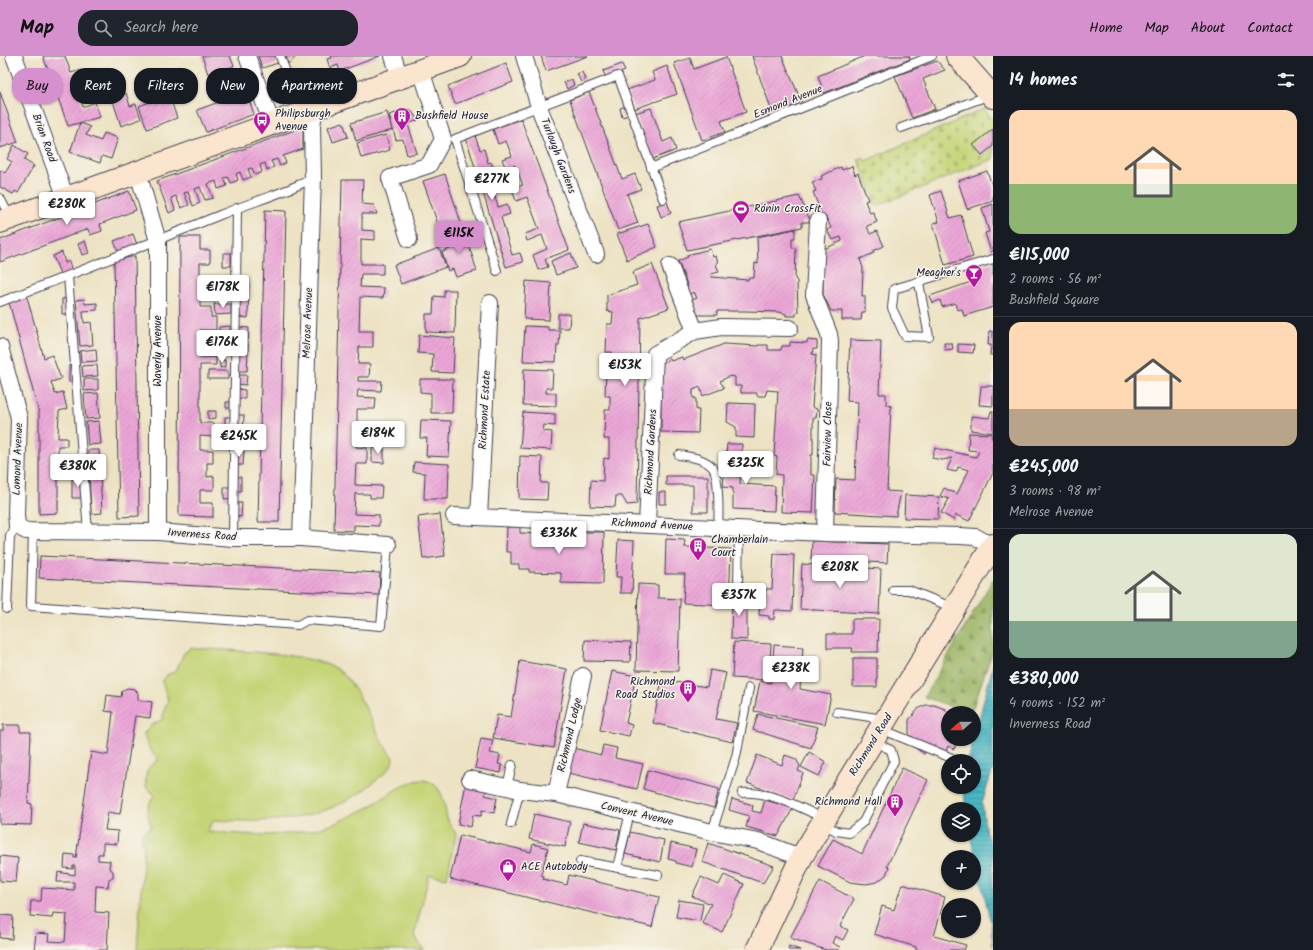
<!DOCTYPE html>
<html lang="en">
<head>
<meta charset="utf-8">
<style>
  :root { --surface:#171b24; --page:#20242c; --text:#f1f3f6; --muted:#9ea1a6; --line:#363941; --accent:#d690ce }
  body { margin:0; font-family:Kalam,sans-serif; background:var(--page); color:var(--text); height:100vh; display:flex; flex-direction:column; font-size:15px; white-space:nowrap }
  * { box-sizing:border-box; margin:0 }
  p { font-size:13px; color:var(--muted) }
  .icon { flex:none; width:22px; height:22px; fill:none; stroke:currentColor; stroke-width:2; stroke-linecap:round; stroke-linejoin:round }
  .map { position:relative; flex:1; overflow:hidden }
  .drawer { display:flex; flex-direction:column; background:var(--surface); width:320px }
  .drawer>* { flex:none }
  .hud { position:absolute; left:12px; top:12px; width:380px; height:36px; display:flex; gap:8px }
  .needle { width:26px; rotate:249deg }
  .tools { position:absolute; left:941px; top:650px; display:grid; gap:8px }
  .tools a { display:grid; place-items:center; width:40px; height:40px; border-radius:50%; background:var(--surface); box-shadow:0 1px 3px #0004; font-size:20px }
  .price { position:absolute; translate:-50% -34px; padding:0 9px; border-radius:4px; background:#fff; color:#222; font-size:13px; line-height:26px; filter:drop-shadow(0 1px 2px #0008) }
  .price::after { content:''; position:absolute; left:50%; top:24px; width:12px; height:9px; margin-left:-6px; background:inherit; clip-path:polygon(0 0,100% 0,50% 100%) }
  .price.on { background:var(--accent); color:#111 }
  ul { padding:0; list-style:none }
  li { display:grid; align-content:center; gap:8px; height:212px; padding:0 16px }
  li+li { border-top:1px solid var(--line) }
  li span { display:grid; place-items:center; height:124px; border-radius:12px; color:#555 }
  li>.icon { margin-inline-start:auto }
  span .icon { width:72px; height:72px; fill:#fffc; stroke-width:1 }
  li b { font-size:17px }
  h2 { display:flex; justify-content:space-between; align-items:center; height:48px; padding:0 16px; font-size:17px }
  .tag { padding:0 14px; border-radius:16px; background:var(--surface); box-shadow:0 1px 3px #0004; font-size:14px; line-height:36px }
  .tag.on { background:var(--accent); color:#111 }
  header { display:flex; align-items:center; gap:24px; box-sizing:border-box; height:56px; padding:0 20px; background:var(--accent); color:#111 }
  header strong { font-size:19px }
  nav { display:flex; gap:22px; margin-inline-start:auto; font-size:14px }
  .search { width:280px; height:36px; background:var(--page); display:flex; align-items:center; gap:10px; box-sizing:border-box; padding:0 14px; border-radius:16px; color:var(--muted); font-size:15px }
  main { display:flex; flex:1; min-height:0 }
  .map>svg:first-child { display:block }
</style>
</head>
<body>
<header>
<strong>Map</strong>
<div class="search"><svg class="icon" aria-label="search" viewBox="0 0 24 24"><circle cx="10" cy="10" r="6"/><path d="M15 15l6 6"/></svg>Search here</div>
<nav><a>Home</a><a>Map</a><a>About</a><a>Contact</a></nav>
</header>
<main>
<div class="map">
<svg width="993" height="894" viewBox="0 0 993 894">
  <defs>
    <pattern id="forest-firs" width="22" height="20" patternUnits="userSpaceOnUse"><rect width="22" height="20" fill="#9cb667"/><path d="M5 1l3.5 6h-7zM16 11l3.5 6h-7z" fill="#7f9456"/></pattern>
    <pattern id="cemetery-stones" width="16" height="16" patternUnits="userSpaceOnUse"><rect width="16" height="16" fill="#c5d476"/><path d="M2 7V4a2 2 0 0 1 4 0v3zM10 15v-3a2 2 0 0 1 4 0v3z" fill="#a9b667"/></pattern>
    <pattern id="water-rules" width="6" height="5" patternUnits="userSpaceOnUse"><rect width="6" height="5" fill="#49b7c3"/><path d="M0 2.5h6" fill="none" stroke="#3c94a0"/></pattern>
    <pattern id="building-hatch" width="6" height="6" patternUnits="userSpaceOnUse"><rect width="6" height="6" fill="#eba6d7"/><path d="M-1 1l2-2M0 6l6-6M5 7l2-2" fill="none" stroke="#c98fb9"/></pattern>
  </defs>
  <rect width="100%" height="100%" fill="#f7f3e8"/>
  <filter id="ink" filterUnits="userSpaceOnUse"><feTurbulence type="fractalNoise" baseFrequency=".025" numOctaves="2"/><feDisplacementMap in="SourceGraphic" scale="8" xChannelSelector="R" yChannelSelector="G"/><feConvolveMatrix kernelMatrix="1 2 1 2 8 2 1 2 1" color-interpolation-filters="sRGB"/></filter>
  <filter id="wash" filterUnits="userSpaceOnUse"><feTurbulence type="fractalNoise" baseFrequency=".012" numOctaves="4" result="noise"/><feDisplacementMap in="SourceGraphic" scale="16" xChannelSelector="R" yChannelSelector="G"/><feGaussianBlur stdDeviation="0.9" result="paint"/><feColorMatrix in="noise" values="0 0 0 0 0 0 0 0 0 0 0 0 0 0 0 0 0 1.4 0 .05"/><feComposite in="paint" operator="in"/></filter>
  <g filter="url(#wash)">
    <rect width="100%" height="100%" fill="#ede3c4"/>
    <!-- grass -->
    <path fill="#c5d476" stroke="#747b58" d="M191,592C198,594 206,592 212,593C243,596 323,597 343,618C366,642 373,676 393,702C393,712 382,719 375,725C328,766 273,767 214,764L207,775C243,779 280,782 316,773C334,769 351,760 367,752C383,744 414,715 432,727C444,734 444,750 447,762C449,768 453,773 456,778L447,822L429,819L414,880L424,894H137L144,790L141,783L142,778L152,770C145,759 147,749 155,739L146,731C145,718 146,710 159,704C152,698 145,687 144,677L150,670L163,663V657L168,644L162,626L167,619L176,615L184,597Z"/>
    <!-- forest -->
    <path fill="url(#forest-firs)" stroke="#5f6c51" d="M993,523V594L971,657H956L947,649L924,641Z"/>
    <!-- cemetery -->
    <path fill="url(#cemetery-stones)" stroke="#747b58" d="M984,53L993,64V103L876,150L858,103L863,101L865,105Z"/>
    <!-- water -->
    <path fill="url(#water-rules)" stroke="#366c7f" d="M993,609V713L982,747L986,777L993,795V890L991,867L970,779H974V753H966L963,731H974V705H968Z"/>
    <g id="blocks">
      <!-- building -->
      <path fill="url(#building-hatch)" d="M43,0H65L71,17L81,14L86,29L77,32L83,51L95,46L100,61L68,70Z
        M202,0H230L234,10L208,18Z
        M258,0H276L278,7L262,12Z
        M286,0H297L288,8Z
        M331,0H380L340,15L338,9L330,12L327,3L332,2Z
        M541,0H588L546,15Z
        M752,0H782L802,47L773,58Z
        M865,0H909L910,3L824,37L818,20Z
        M726,1L746,56L721,65L725,76L702,84L674,7L690,2L694,13Z
        M937,5L945,14L923,23L935,53L912,62L895,20Z
        M506,7L513,26L455,48L448,30Z
        M622,8L625,15L606,22L603,15Z
        M667,10L677,38L634,53L627,34L655,24L652,16Z
        M181,12L189,36L172,42L164,18Z
        M582,16L585,23L581,26L577,18Z
        M572,23L574,29L567,33L564,26Z
        M0,36L18,86L0,92Z
        M246,36L254,58L206,76L197,54Z
        M589,36L622,123L635,118L641,133L627,138L638,167L618,174L570,44Z
        M126,37L130,50L136,48L141,63L121,70L112,42Z
        M169,39L177,62L147,73L139,50Z
        M626,50L629,59L622,61L620,52Z
        M651,52L663,86L672,82L676,94L653,103L635,57Z
        M410,53L418,64L408,68L417,97L407,99L403,83L396,84L389,59Z
        M387,56L392,74L356,85L351,67Z
        M521,63L569,194L545,203L548,211L538,214L533,199L547,193L542,179L527,185L525,178L539,173L527,141L516,145L512,133L523,129L515,109L506,113L502,103L512,100L506,85L498,88L493,73Z
        M343,66L348,81L333,86L328,71Z
        M80,67L90,71L86,79L101,85L104,77L118,82L111,103L102,100L100,107L70,96Z
        M303,71V93L283,100L286,107L280,110L277,103L271,105L274,111L267,114L265,107L260,109L262,116L255,119L252,112L248,113L251,121L243,124L240,116L236,118L238,124L231,127L228,121L224,122L227,130L218,133L216,125L208,128L213,142L205,144L200,131L195,133L200,147L193,150L188,136L184,137L189,149L181,152L176,140L171,142L175,154L169,157L157,125Z
        M993,73V90L982,99L973,89Z
        M386,79L390,94L361,102L357,87Z
        M475,80L480,94L484,93L488,107L491,106L496,120L489,122L498,151L507,148L510,158L501,161L512,199L520,197L523,206L506,211L466,82Z
        M14,89L28,98L24,104L34,110L18,137L15,135L13,138L0,131V114L5,117L12,106L7,103Z
        M852,110L855,119L858,117L868,144L865,145L870,157L873,156L877,166L867,170L870,178L877,175L884,190L873,195L874,197L860,203L863,212L862,240H865V256H862L861,264H842V255H831L823,238L824,193L842,185L841,181L832,184L827,174L831,172L826,161L823,162L820,154L813,136L816,135L812,126L822,123L821,120L841,111L842,114Z
        M987,115L993,132V145L967,153L958,125Z
        M445,118L462,170L441,177L423,125Z
        M342,124H363L362,148L374,149L377,158H362V174L375,175V184L361,183V208H383V218H361L360,231L384,232L383,242L360,241L359,275H373V291H359L358,308H370L369,321H358V325H382L381,335L358,334L357,341L376,342L375,353H357V366L373,367V375H367V384H356V391L367,392V408H356L355,425V429L382,430L381,442H370V438H355L354,458L379,459V470L354,469V475L334,474Z
        M129,135L136,154L100,168L102,175L90,179L88,173L0,206V184Z
        M941,135L950,162L961,159L973,201L945,209L933,167L939,166L930,139Z
        M799,140L811,166H802V171L687,194L678,166Z
        M667,146L671,157L661,161L657,149Z
        M993,148V195L991,196L985,177L989,176L982,152Z
        M265,154L286,155L279,466H258Z
        M648,168L657,191L627,204L617,178Z
        M795,173V182H792V192H796L795,223L797,225L798,256H796V260H786V258L779,256L745,255H717V259H697L692,244L697,242L694,236L687,239L685,232L688,231L678,205L688,201L687,199L710,193L713,201L716,200L718,207L716,208L719,216L711,218L712,221L748,224V222H754L755,207L758,208L757,181Z
        M464,174L477,215L456,221L453,213L448,215L442,196L450,193L445,180Z
        M133,178L138,191L119,198L114,185Z
        M180,181H200V194H210V207H200V221H212L210,243H200V251H211V261H216V274H200V301H216V309H200V367H214V381L200,380V394H213V407H207V421L214,420V434H200V447H213V461L179,460Z
        M85,185L89,197L82,199L78,188Z
        M439,192L446,211L401,228L394,209Z
        M62,196L65,207L69,205L72,216L61,220L53,200Z
        M223,197H231V210H223Z
        M571,197L576,212L556,219L551,205Z
        M135,200L139,460L119,461L114,205Z
        M993,206V251L964,260L962,253L957,254L955,247L942,251L940,244L933,247L930,240L980,223L975,211Z
        M652,208L669,252L640,262L637,448L627,449L622,440H616L615,451L590,450L591,424L603,425L604,402L609,403V383H604L605,354H610V340H605L606,313H611L612,296H606L607,268H612L613,256L607,255V239L637,229L633,216Z
        M239,223H249L248,262L238,261Z
        M526,225L551,227L549,264L524,263Z
        M217,231H228V238H217Z
        M444,234H456L455,277L426,276V258H433L434,240L444,241Z
        M27,241L44,302L52,299L61,323L51,326L55,338L63,336L67,353L59,355L58,382H67V390H58V457L39,458V357L9,246Z
        M69,242V258H62V243Z
        M84,243L85,248L97,247V254L83,255L84,267L91,266L93,289L80,290L76,244Z
        M214,248H231V258L215,259Z
        M558,258H570L569,272H558Z
        M230,270V279L219,280V271Z
        M525,270L548,271V274H560L559,289H557L556,306L523,305Z
        M238,271L249,272L247,315H237Z
        M989,275L993,276V299H990L991,289H988Z
        M419,279L455,282L453,317L432,316L433,298L418,297Z
        M807,284L817,285V293H813L812,298L816,299L812,351L817,353L816,362H813V399H811V419H815L813,457L781,456L782,419L776,418L777,401L774,400L778,335L767,334L765,340H757V337H741V330H735V321L730,320L720,325L724,332L703,340L700,331L693,334V342H696V354H699L698,377L661,376V308L670,303L671,305L682,301L683,304L724,288L758,290V289H768V294H781L782,290H790V286L807,287Z
        M850,284L881,285L879,338H886V349L891,350L887,435L901,436L896,460L835,456L836,423L855,424L858,346L847,345Z
        M944,287H952L953,293L945,294Z
        M958,288L974,289L973,297L958,296Z
        M201,291H217V299H201Z
        M96,293L97,305L81,306L80,295Z
        M220,304H225V311L220,312Z
        M69,309H75V326H69Z
        M97,309L98,320L83,321L82,310Z
        M524,313L553,314L552,332H546V337H556V350L523,349Z
        M208,315H228V323H208Z
        M238,319H247L246,329L237,328Z
        M84,323H98V334L84,335Z
        M420,323H453L452,357H431V337L420,336Z
        M981,330H993V350L979,349Z
        M238,333L245,334V343L237,342Z
        M98,337L100,362L86,363L84,338Z
        M226,346H231L232,352H226Z
        M728,347L755,348L754,382L736,381V371L727,366Z
        M208,355H216V362L208,363Z
        M991,355H993V377L971,374V360L989,362Z
        M523,356L555,358V370L544,369L543,375L552,376L551,394L520,392Z
        M237,359H244L243,376H236Z
        M225,361H231V368L225,369Z
        M421,364L451,365L449,401L426,400L427,382H420Z
        M99,365L101,388L88,389L86,366Z
        M969,377L992,378L991,382H993V417L969,465L956,459L954,464L941,457L949,443L940,440L944,432L957,438L969,414L958,411L956,416L947,414L952,402L942,404L932,402L935,392L976,401L979,395L968,394Z
        M215,382H230V388H215Z
        M727,388H742L740,428L775,430L774,455L733,453V432L723,431Z
        M372,392H384V407L372,406Z
        M88,394H99L102,457L91,458Z
        M236,394L244,395L243,409H235Z
        M520,400L542,401L541,427H548L547,444L519,443Z
        M414,406L449,408L448,443H424L425,417L413,416Z
        M666,420H708V456H693V429H666Z
        M236,421H241V435H237Z
        M72,423H83V442H72Z
        M224,431H231L232,442L224,443Z
        M659,436H666V448H659Z
        M905,439L939,441L938,463L904,462Z
        M237,447H242L241,461L236,460Z
        M440,458L445,500L423,503L418,461Z
        M507,471H520V477L562,479V482H583V476H604L603,528L561,527V517L529,516V513H519V508H511V496H506Z
        M666,483L685,484L684,491L731,493L729,549L683,547L685,518H665Z
        M618,484L634,485L632,537H620L621,521H616Z
        M812,485L888,488L887,507L811,503Z
        M774,498L794,499L792,555L775,554L774,563H769V560L759,559L760,543H765L766,533H772Z
        M40,500L380,517L379,539L39,522Z
        M802,508L881,513L879,558L800,553Z
        M638,528L658,529V542L680,543L678,615L636,614Z
        M732,539H747V584L731,583Z
        M852,563H879L878,596H852L853,592H827V578H852Z
        M585,584L631,586L630,606L584,605Z
        M734,586L771,588L769,624L732,622Z
        M774,589L803,591L800,633L831,639L825,668L754,655L760,625L771,627Z
        M853,602H877V631H853Z
        M520,605L567,613L554,692L493,682L497,659L511,661Z
        M710,614L726,617L716,663L737,667L732,686L653,667L662,624L707,631Z
        M612,615L636,620L626,667L632,669L629,680L600,674Z
        M127,632L135,633L138,638V644L152,646L150,662L135,660L120,758L108,756L105,774L118,775L117,788L103,787V798H98V804L110,805L109,812L113,815V821L109,823L108,831L96,830L95,856L109,857L107,894H34L36,877L49,878L48,885L65,886L67,858L53,857L52,862L30,860L31,845H41L42,832L74,834V826H57L58,816L75,819V810H73V813L64,812L65,798L74,799V802H76L91,696L108,699L113,656L105,655L107,639L121,641L122,635Z
        M926,649H934L945,653L949,657L948,683H958L954,693L948,690L946,695L929,688L924,698L917,693L909,678V664L919,652Z
        M758,658L818,671L811,692L753,674Z
        M3,669H20V676H31L28,747L32,748L31,769L0,768V675H3Z
        M481,682L493,684L490,697L500,699L498,708L502,709L501,717L475,712Z
        M603,689L617,692L615,702L643,708L637,733L568,717L573,692L601,699Z
        M809,696L826,706L819,720L801,711Z
        M757,699L782,709L785,699L796,703L800,710L798,715L803,717L793,744L747,727Z
        M902,712L928,724L887,810L889,811L886,819L877,826L866,828L850,826L818,810L833,783L862,798Z
        M648,714L719,733L714,752L643,733Z
        M466,727L487,731L485,739L497,742L494,757L482,754L481,760L473,759L471,771L458,768Z
        M732,743L753,749L752,755L761,757L765,744L793,752L778,780L746,771L749,760L729,754Z
        M534,758L570,766L565,791L529,783Z
        M583,767L620,774L616,794L579,786Z
        M630,776L664,784L660,806L625,798Z
        M460,779L531,796L533,788L548,792L541,819L544,820L543,823L567,829L569,819L659,841L652,871L450,823Z
        M671,787L696,793L692,811L676,807V805L668,803Z
        M708,787L774,810L763,827L702,806Z
        M0,800L18,802L16,826L0,825Z
        M724,819L744,828L722,876L702,867L711,848L692,840L701,821L719,829Z
        M820,825L854,843L840,870L848,874L843,884L835,880L832,887L840,891L838,894H826L790,882Z
        M902,828L945,841L934,880L966,889L964,894H916V891L874,878L882,850L894,854Z
        M679,844L703,848L700,865L676,861Z
        M0,859L13,860L12,883L0,882Z
        M789,890L800,894H788Z"/>
    </g>
  </g>
  <g filter="url(#ink)">
    <use href="#blocks" fill-opacity="0" stroke="#403f50" stroke-width="1"/>
    <g fill="none" stroke-linecap="round" stroke-linejoin="round">
      <!-- lane casing -->
      <g stroke="#403f50" stroke-width="10">
        <path id="lane" d="M280,0L301,57
          M901,72L990,39
          M651,112L932,0
          M0,142L10,161
          M497,215L455,83L618,20L663,143
          M68,220L88,476
          M919,227L929,281L905,280L892,252L894,233L993,203
          M0,246C74,218 147,188 220,159C251,146 283,138 313,122
          M679,399C690,401 705,402 713,412C720,422 719,470 717,483
          M33,475L31,550L298,569L307,564L381,570L388,489
          M233,482L237,152
          M738,531L739,473
          M893,534H909L954,552
          M7,553L10,480L17,470
          M837,656L884,663
          M881,673L959,705
          M507,731L512,709
          M742,737C770,735 800,751 825,763
          M511,768L520,734
          M824,768L836,775L849,777L863,766L894,705L891,694L874,686
          M712,776L736,701L749,632
          M580,805L658,819
          M617,812L630,756"/>
      </g>
      <!-- street casing -->
      <g stroke="#403f50" stroke-width="18">
        <path id="street" d="M14,0L66,142
          M247,0L272,68
          M393,0L400,22
          M524,0L539,51L596,198
          M138,117L158,185V476
          M818,165L814,239L829,278L830,285L825,477
          M409,183L390,122L429,109L443,83L421,14
          M670,210L695,275
          M0,291L19,362L16,458L17,470L26,475L158,476L233,482H301L388,489
          M454,460L825,477L960,480L976,481L992,490
          M479,461L490,247
          M647,468L655,298L695,275L721,271L790,272
          M301,482L313,122L312,70L315,52
          M470,723L520,734L556,738L712,776L758,785L789,797L802,800
          M556,738L583,620"/>
      </g>
      <!-- secondary casing -->
      <g stroke="#403f50" stroke-width="24">
        <path id="secondary" d="M957,0L993,41
          M0,166L460,0
          M757,894L802,800L993,489"/>
      </g>
      <!-- lane -->
      <use href="#lane" stroke="#fff" stroke-width="8"/>
      <!-- street -->
      <use href="#street" stroke="#fff" stroke-width="16"/>
      <!-- secondary -->
      <use href="#secondary" stroke="#fce5cf" stroke-width="22"/>
    </g>
  </g>
  <!-- icons -->
  <defs>
    <g id="building-pin" transform="scale(0.9)"><path d="M0 17L-7.5 6A9.5 9.5 0 1 1 7.5 6Z" fill="#b5179e" stroke="#f7f3e8"/><path d="M-4-6H4V6H1V3H-1V6H-4ZM-2.5-4.3h1.7v1.8h-1.7ZM.8-4.3h1.7v1.8H.8ZM-2.5-1h1.7V.8h-1.7ZM.8-1h1.7V.8H.8Z" fill="#fff"/></g>
    <g id="bus-pin" transform="scale(0.9)"><path d="M0 17L-7.5 6A9.5 9.5 0 1 1 7.5 6Z" fill="#b5179e" stroke="#f7f3e8"/><path d="M-5-6H5V4H4V6H2V4H-2V6H-4V4H-5ZM-3.5-4V0h7V-4ZM-3.5 1.2v1.5H-2V1.2ZM2 1.2v1.5H3.5V1.2Z" fill="#fff"/></g>
    <g id="stadium-pin" transform="scale(0.9)"><path d="M0 17L-7.5 6A9.5 9.5 0 1 1 7.5 6Z" fill="#b5179e" stroke="#f7f3e8"/><path d="M0-5a6.5 5 0 1 0 0 10a6.5 5 0 1 0 0-10ZM-3.5-1.8h7v3.6h-7Z" fill="#fff"/></g>
    <g id="bar-pin" transform="scale(0.9)"><path d="M0 17L-7.5 6A9.5 9.5 0 1 1 7.5 6Z" fill="#b5179e" stroke="#f7f3e8"/><path d="M-6-5H6L.8 .8V4.5H3.5V6h-7V4.5H-.8V.8Z" fill="#fff"/></g>
    <g id="shop-pin" transform="scale(0.9)"><path d="M0 17L-7.5 6A9.5 9.5 0 1 1 7.5 6Z" fill="#b5179e" stroke="#f7f3e8"/><path d="M-5-2.5h2.3a2.7 3.5 0 0 1 5.4 0H5L5.5 6h-11ZM-1.5-2.5h3a1.5 2.3 0 0 0-3 0Z" fill="#fff"/></g>
  </defs>
  <g fill-rule="evenodd">
    <use href="#building-pin" x="402" y="60"/>
    <use href="#bus-pin" x="262" y="64"/>
    <use href="#stadium-pin" x="741" y="153"/>
    <use href="#bar-pin" x="974" y="217"/>
    <use href="#building-pin" x="698" y="490"/>
    <use href="#building-pin" x="688" y="632"/>
    <use href="#building-pin" x="895" y="746"/>
    <use href="#shop-pin" x="508" y="811"/>
  </g>
  <g text-anchor="middle" dominant-baseline="central" stroke-width="3" stroke-linejoin="round" paint-order="stroke">
    <!-- street labels -->
    <g font-size="11" fill="#22223b" stroke="#f7f3e8">
      <text transform="translate(788 46) rotate(-22)">Esmond Avenue</text>
      <text transform="translate(44 82) rotate(70)">Brian Road</text>
      <text transform="translate(558 100) rotate(69)">Turlough Gardens</text>
      <text transform="translate(308 267) rotate(-88)">Melrose Avenue</text>
      <text transform="translate(158 295) rotate(-90)">Waverly Avenue</text>
      <text transform="translate(485 354) rotate(-87)">Richmond Estate</text>
      <text transform="translate(828 378) rotate(-89)">Fairview Close</text>
      <text transform="translate(651 396) rotate(-87)">Richmond Gardens</text>
      <text transform="translate(18 403) rotate(-88)">Lomond Avenue</text>
      <text transform="translate(652 469) rotate(3)">Richmond Avenue</text>
      <text transform="translate(202 479) rotate(4)">Inverness Road</text>
      <text transform="translate(570 679) rotate(-77)">Richmond Lodge</text>
      <text transform="translate(871 689) rotate(-58)">Richmond Road</text>
      <text transform="translate(637 758) rotate(13)">Convent Avenue</text>
    </g>
    <!-- poi labels -->
    <g font-size="11" fill="#22223b" stroke="#f7f3e8" text-anchor="start">
      <text x="275" y="58">Philipsburgh<tspan x="275" dy="13">Avenue</tspan></text>
      <text x="415" y="60">Bushfield House</text>
      <text x="754" y="153">Rónin CrossFit</text>
      <text x="961" y="217" text-anchor="end">Meagher's</text>
      <text x="711" y="484">Chamberlain<tspan x="711" dy="13">Court</tspan></text>
      <text x="675" y="626" text-anchor="end">Richmond<tspan x="675" dy="13">Road Studios</tspan></text>
      <text x="882" y="746" text-anchor="end">Richmond Hall</text>
      <text x="521" y="811">ACE Autobody</text>
    </g>
  </g>
</svg>
<div class="tools">
<a><svg class="needle" viewBox="-14 -14 28 28"><path d="M0-13l5 13h-10z" fill="#e53935"/><path d="M0 13l5-13h-10z" fill="#9ea1a6"/></svg></a>
<a><svg class="icon" aria-label="locate" viewBox="0 0 24 24"><circle cx="12" cy="12" r="6"/><path d="M12 2v4M12 18v4M2 12h4M18 12h4"/></svg></a>
<a><svg class="icon" aria-label="layers" viewBox="0 0 24 24"><path d="M12 4l9 5-9 5-9-5zM3 14l9 5 9-5"/></svg></a>
<a>+</a>
<a>−</a>
</div>
<b class="price" style="left:492px;top:145px">€277K</b>
<b class="price" style="left:67px;top:170px">€280K</b>
<b class="price on" style="left:459px;top:199px">€115K</b>
<b class="price" style="left:223px;top:253px">€178K</b>
<b class="price" style="left:222px;top:308px">€176K</b>
<b class="price" style="left:625px;top:331px">€153K</b>
<b class="price" style="left:378px;top:399px">€184K</b>
<b class="price" style="left:239px;top:402px">€245K</b>
<b class="price" style="left:746px;top:429px">€325K</b>
<b class="price" style="left:78px;top:432px">€380K</b>
<b class="price" style="left:559px;top:499px">€336K</b>
<b class="price" style="left:840px;top:533px">€208K</b>
<b class="price" style="left:739px;top:561px">€357K</b>
<b class="price" style="left:791px;top:634px">€238K</b>
<div class="hud">
<a class="tag on">Buy</a>
<a class="tag">Rent</a>
<a class="tag">Filters</a>
<a class="tag">New</a>
<a class="tag">Apartment</a>
</div>
</div>
<section class="drawer">
<h2>14 homes<svg class="icon" aria-label="filters" viewBox="0 0 24 24"><path d="M4 7h16M4 17h16"/><circle cx="9" cy="7" r="2"/><circle cx="15" cy="17" r="2"/></svg></h2>
<ul>
<li><span style="background:linear-gradient(#ffd9b3 60%,#8fb573 0)"><svg class="icon" aria-label="home" viewBox="0 0 24 24"><path d="M3 11l9-7 9 7M6 9v11h12V9"/></svg></span><div><b>€115,000</b><p>2 rooms · 56 m²</p><p>Bushfield Square</p></div></li>
<li><span style="background:linear-gradient(#ffd9b3 70%,#b9a48a 0)"><svg class="icon" aria-label="home" viewBox="0 0 24 24"><path d="M3 11l9-7 9 7M6 9v11h12V9"/></svg></span><div><b>€245,000</b><p>3 rooms · 98 m²</p><p>Melrose Avenue</p></div></li>
<li><span style="background:linear-gradient(#dfe7d0 70%,#7fa58c 0)"><svg class="icon" aria-label="home" viewBox="0 0 24 24"><path d="M3 11l9-7 9 7M6 9v11h12V9"/></svg></span><div><b>€380,000</b><p>4 rooms · 152 m²</p><p>Inverness Road</p></div></li>
</ul>
</section>
</main>
</body>
</html>
